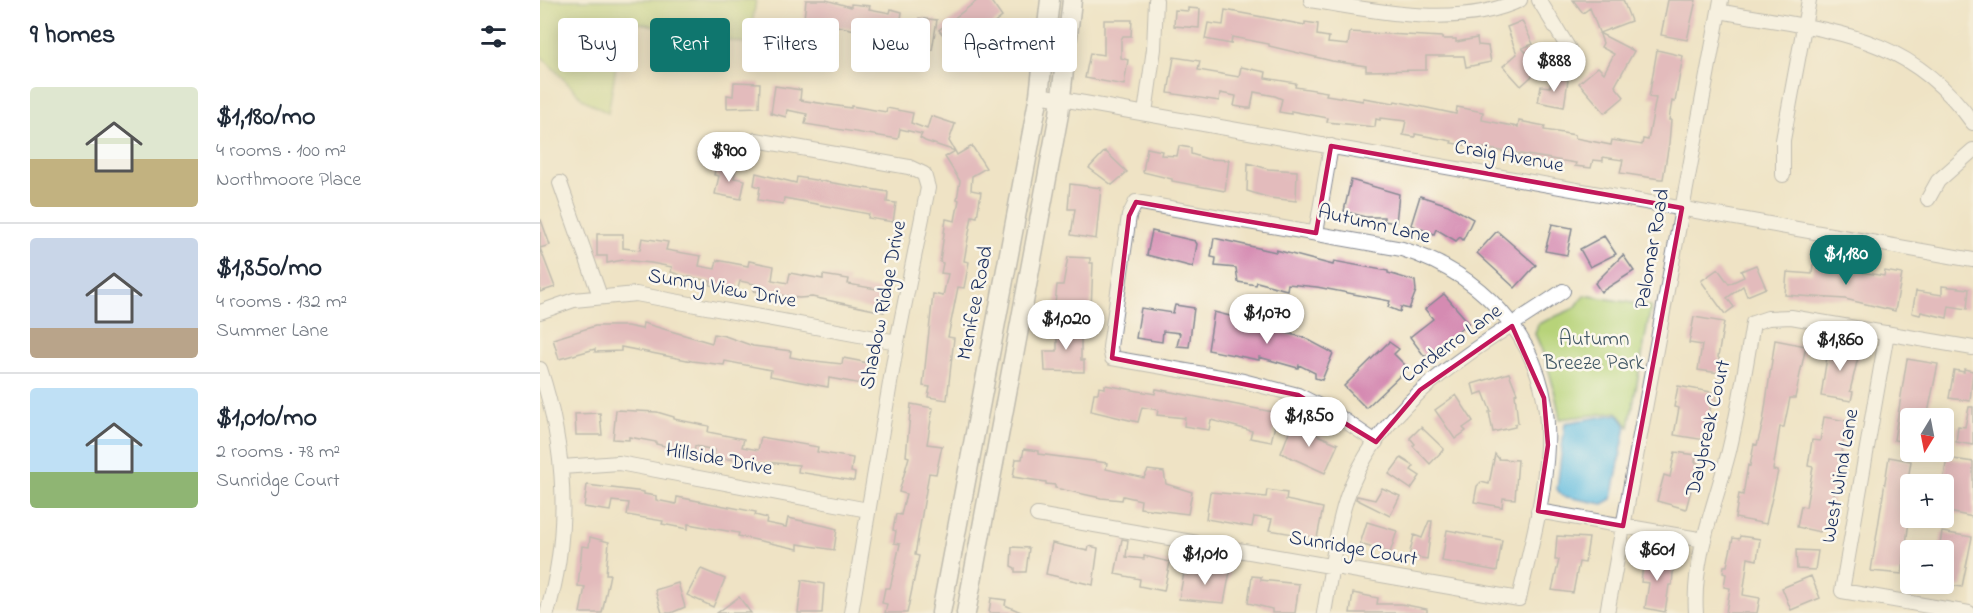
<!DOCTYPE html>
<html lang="en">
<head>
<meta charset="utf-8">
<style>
  :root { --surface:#fff; --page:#f2f2f3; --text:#1f2937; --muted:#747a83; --line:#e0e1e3; --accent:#0f766e }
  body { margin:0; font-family:"Indie Flower",sans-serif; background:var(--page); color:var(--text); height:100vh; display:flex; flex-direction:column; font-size:22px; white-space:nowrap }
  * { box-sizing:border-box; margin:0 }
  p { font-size:20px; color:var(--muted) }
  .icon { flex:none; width:33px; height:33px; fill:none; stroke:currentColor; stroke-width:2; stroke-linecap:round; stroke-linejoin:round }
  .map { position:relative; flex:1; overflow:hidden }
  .details { display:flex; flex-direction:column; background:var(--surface); width:540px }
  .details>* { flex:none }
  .top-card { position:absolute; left:18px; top:18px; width:570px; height:54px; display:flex; gap:12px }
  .needle { width:39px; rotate:190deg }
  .buttons { position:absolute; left:1360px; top:408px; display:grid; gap:12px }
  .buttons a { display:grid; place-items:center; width:54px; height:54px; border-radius:6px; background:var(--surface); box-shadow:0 3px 15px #0003; font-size:30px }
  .price { position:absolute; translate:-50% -51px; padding:0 14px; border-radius:21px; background:#fff; color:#222; font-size:20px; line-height:39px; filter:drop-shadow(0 2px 3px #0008) }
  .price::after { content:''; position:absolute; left:50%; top:36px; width:18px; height:14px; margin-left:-9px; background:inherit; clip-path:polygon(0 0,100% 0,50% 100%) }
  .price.current { background:var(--accent); color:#fff }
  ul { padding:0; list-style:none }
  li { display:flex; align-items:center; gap:18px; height:150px; padding:0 30px }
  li+li { border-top:2px solid var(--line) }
  li span { display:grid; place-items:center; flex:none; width:168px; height:120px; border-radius:6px; color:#555 }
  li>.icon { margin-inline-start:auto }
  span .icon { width:72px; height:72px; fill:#fffc; stroke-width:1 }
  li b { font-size:26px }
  h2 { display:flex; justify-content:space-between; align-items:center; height:72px; padding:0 30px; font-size:26px }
  .pill { padding:0 21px; border-radius:6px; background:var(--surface); box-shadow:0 3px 15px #0003; font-size:21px; line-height:54px }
  .pill.current { background:var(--accent); color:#fff }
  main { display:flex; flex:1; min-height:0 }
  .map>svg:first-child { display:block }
</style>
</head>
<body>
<main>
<section class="details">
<h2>9 homes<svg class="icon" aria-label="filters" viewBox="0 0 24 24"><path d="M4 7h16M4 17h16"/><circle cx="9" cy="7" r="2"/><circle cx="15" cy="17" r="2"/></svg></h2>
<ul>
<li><span style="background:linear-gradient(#dfe7d0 60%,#c2b280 0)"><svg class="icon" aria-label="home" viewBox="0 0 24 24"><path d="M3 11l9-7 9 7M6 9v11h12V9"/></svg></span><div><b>$1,180/mo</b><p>4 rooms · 100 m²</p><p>Northmoore Place</p></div></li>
<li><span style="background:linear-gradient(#c9d6e8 75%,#b9a48a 0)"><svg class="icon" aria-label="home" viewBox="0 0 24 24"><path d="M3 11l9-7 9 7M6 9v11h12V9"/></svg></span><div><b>$1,850/mo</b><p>4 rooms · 132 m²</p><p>Summer Lane</p></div></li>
<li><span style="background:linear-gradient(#bfe0f5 70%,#8fb573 0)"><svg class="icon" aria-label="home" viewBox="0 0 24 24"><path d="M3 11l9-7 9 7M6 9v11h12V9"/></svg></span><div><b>$1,010/mo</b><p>2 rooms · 78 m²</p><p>Sunridge Court</p></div></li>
</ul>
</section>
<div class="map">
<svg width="1433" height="613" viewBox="0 0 1433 613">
  <rect width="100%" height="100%" fill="#fbf7ec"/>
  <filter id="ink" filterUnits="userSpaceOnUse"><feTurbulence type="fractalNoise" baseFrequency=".0167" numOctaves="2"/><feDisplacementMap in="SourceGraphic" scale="12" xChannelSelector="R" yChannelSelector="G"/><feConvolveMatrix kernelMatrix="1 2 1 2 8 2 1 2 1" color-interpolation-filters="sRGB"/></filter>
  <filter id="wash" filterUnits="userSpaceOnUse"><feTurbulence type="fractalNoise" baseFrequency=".008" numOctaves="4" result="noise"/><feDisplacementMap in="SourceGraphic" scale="24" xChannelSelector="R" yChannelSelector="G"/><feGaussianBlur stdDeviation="1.35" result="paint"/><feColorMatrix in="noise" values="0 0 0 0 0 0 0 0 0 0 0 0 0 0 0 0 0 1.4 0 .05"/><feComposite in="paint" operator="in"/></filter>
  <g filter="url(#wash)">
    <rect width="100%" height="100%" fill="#efe3c5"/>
    <!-- green -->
    <path fill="#b7d379" stroke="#69816c" stroke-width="1.5" d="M0,0H216L209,44L84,20L68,113L44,100L0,55Z
      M1044,295L1111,306L1089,427L1077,412L1020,419C1015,389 1008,362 995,334L998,324L1035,308Z"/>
    <!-- water -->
    <path fill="#60bbde" stroke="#3e759e" stroke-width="1.5" d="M1078,414L1086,426L1072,499L1063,504L1022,496L1017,489L1025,423Z"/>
    <g id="blocks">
      <!-- building -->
      <path fill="#d58bb2" d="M266,0H286L311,7V4L330,6L329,9L350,13L351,9L362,12L361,19L378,22L379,18L397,20L392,50L379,49L380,44L264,19Z
        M438,0H450L462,17L438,36L441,40L418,54L399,30Z
        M1033,0H1083L1091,21L1059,33L1094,51L1075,86L1084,97L1065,113L1039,83L1058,67L1064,73L1074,54L1061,47L1063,43L1050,8L1043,13Z
        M1128,0H1156L1147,40L1121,35Z
        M648,8L660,9L659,28L634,26L635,10L648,11Z
        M685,10L765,25V22L778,24L777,35L789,37L788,43L808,45L810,32L902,37V39H916V42L937,38L938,45L948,46L951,62L926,67L924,56H886V70L826,71V66L792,61L729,46V44L692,37L691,44L665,39L668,23L683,25Z
        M564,20H592L591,36H583L581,40V58L588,60L584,85L545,78L550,53L564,55Z
        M982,21L993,44L982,48L1001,68L981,86L963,66L977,54L967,27Z
        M1117,50L1143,56L1135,102L1132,101L1129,120H1131L1129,143L1123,179H1120L1080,173L1083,160L1063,157V161L1053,160L1051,168L1035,166L1036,163L911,143L912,141L875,134V137L863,135L866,121L840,118V120L836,119L835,127L787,122L788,118L751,111V114L739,112L742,99L735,96L714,92L711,108H706L694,106L696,96L680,93L679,101L628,93L634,57L660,61L658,70L699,77L701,67L726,72L725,78L756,83L755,87L787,92L786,95L823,101V98L854,103L855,101L916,114L917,107L943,112L942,120L978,127L979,121L1005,126L1004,130L1035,135V138L1071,145L1072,140L1102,145L1103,139L1108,140L1116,98L1109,97Z
        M1012,77L1028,80L1024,107L998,102L1001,86L1010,87Z
        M194,82L220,83L219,107L187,108V95L193,96Z
        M235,86L261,90L260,100L311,108V106L346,112L347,108L373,113L371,123L387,129L391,116L415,124L409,141L415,151L385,141L380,138L382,134L360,129L358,139L265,124L267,114L247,110L246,117L231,113Z
        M432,146L446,168L432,176L431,190L441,192L437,217L432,216L424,261L429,262L424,288L418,287L408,337L414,338L407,400L388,397L390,387L383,386L393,294L403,296L408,274L401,273L403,263L400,262L406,219L415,221L419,200L417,199L420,181L405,157L415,151L417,155Z
        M639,146L651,148V154L667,159L689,160L685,191L632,181V179L603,172L607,148L622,151L621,155L637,156Z
        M565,151L587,172L572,185L549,168Z
        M708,163L728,169L757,171L756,201L730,198L707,191Z
        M176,165L196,168L194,178L205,180L201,199L175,194L179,176L174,175Z
        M216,173L256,183L257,177L348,192L347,202L356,203L353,222L328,218L329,214L244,198L243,204L218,200L220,187L214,185Z
        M811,180L859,194L856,223L844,221V217H825L804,211Z
        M530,184L561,188L556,239L531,235L535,209H528Z
        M880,196L908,205L933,219L923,240L920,237L916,241L896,229L894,234L871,225Z
        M1,220L10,245L0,248V221Z
        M1012,224L1032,228L1027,255L1005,251Z
        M612,231L655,241L657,244L653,267L607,255Z
        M957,231L996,265L975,288L937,253Z
        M57,234H83V248L100,250L102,238L128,242L126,250L161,256L159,266L175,269L177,260L208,266L209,261L234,266L232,280L248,283L250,273L283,279V275L309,279L308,284L348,291L344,312L272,297L259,298L214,291L215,284L200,281L198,288L170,285L171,281L144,276L131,272L132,267L111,263L83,260L67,263V256H57Z
        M1064,236L1076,254L1050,267L1040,249Z
        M674,238L736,252V250L793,265L794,261L848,271V273L875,281L876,291L869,309L861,307L860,312L848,307L850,301L777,287L748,284L747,290L717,282L716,285L698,282L696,268L675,266L676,258L671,257Z
        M0,248L15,287L0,292Z
        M1083,255L1094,271L1061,292L1055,283Z
        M528,257L550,258V263H553L551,310L515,304L517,285H523Z
        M1273,264L1344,276L1345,271L1362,274L1355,311L1305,299L1245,295L1247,272L1272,274Z
        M1216,265L1226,288L1207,296L1203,286L1187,298L1194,307L1185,314L1161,281L1178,269L1189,284L1204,277L1201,271Z
        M1402,286L1429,289L1427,309L1409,306L1407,318L1381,312L1380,315L1372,313L1376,291L1402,295Z
        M904,294L929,323L885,357L870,337L893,319L885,309Z
        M635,305L654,308L649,347L637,346L640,333L623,331L622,342L596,338L601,308L633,313Z
        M674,312L698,318L697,325L724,328L763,337L793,353L782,380L775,378V373L759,365L758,368L719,357V360L668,350Z
        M1154,317L1184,322L1178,357L1182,363L1180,373L1158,370L1162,345L1149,343Z
        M103,323L172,343L174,334L185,336L213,346L251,351L250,357L266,360L302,364L303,358L319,361L331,364L327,385L289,378L288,387L230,376L231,370L185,361L184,365L152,361L81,347V351L55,352V349L19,359L13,339L55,326H87L102,329Z
        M517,324H541V360H544V372L505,371L504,351H517Z
        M1235,340L1266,346L1255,398H1250L1244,427H1240L1233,470L1238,471L1226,524L1195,518L1199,494L1203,495L1208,465L1210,466L1214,444L1217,445L1223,422Z
        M849,342L859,349L854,354L868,368L826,408L804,386Z
        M1289,344L1320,349L1310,391L1313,392L1311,401L1281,396Z
        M1367,359L1398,364L1387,418L1371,416V443L1354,440Z
        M1424,369L1433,371L1430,401L1409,398L1414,370L1424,372Z
        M969,373L977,393L975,394L978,423L975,424V427L953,432L949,412H951L943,392L935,395L932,384Z
        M565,385L615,394L616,389L738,413L731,442L710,438L712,431L671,420L669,430L644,426L645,418L617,415L618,410L602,407L598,422L551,411L554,393H558L559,387L565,388Z
        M1138,386L1177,393L1175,404H1171L1165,440L1134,435L1139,408L1134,407Z
        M916,395L933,421L923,428L926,431L915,439L895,410Z
        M371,404L393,408L387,444L402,446L396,474L389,473L375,555L379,556L367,613H345L347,604L342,603L345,588H350L360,544L354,543L356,531L353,530L356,514L361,515L366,494L359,492L369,457L366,456Z
        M1429,407H1433V445L1416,442L1418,426L1425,427Z
        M76,410L117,412L134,417V419L169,426L168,432L204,439L202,447L218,450L221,437L278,447L277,452L313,458L311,472L315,473L314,481L258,472L259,465L187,459L174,455L175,450L155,446L154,453L116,444V442L89,437V440L73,439Z
        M60,413L62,435H36L35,414Z
        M1284,417L1307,421L1292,507L1287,523L1280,532L1257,527L1261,506L1266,507L1273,467L1268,466L1272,440L1280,441Z
        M754,419L765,425L763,429L798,444L785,473L741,453Z
        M881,427L904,449L890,464L873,446L875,444L870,438Z
        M484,449L498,451V454L567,463L566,469L604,478L608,470L624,472L626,484L652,492L648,514L600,508L601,500L583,496L582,500L561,498L515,488V485L506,484V482L473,477L476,459H482Z
        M1135,452L1156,455L1155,462L1158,463L1146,509L1117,501L1124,475L1130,477Z
        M955,454L959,459L978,460L975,499L963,498L962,507L934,502L937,486L941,482L949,484Z
        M1349,457L1371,461L1367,486L1371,487V506L1362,574L1331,571Z
        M861,458L874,466L871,470L880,476L871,489L849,474Z
        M1407,458L1433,462V517L1404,511L1409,484L1403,483Z
        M47,485L104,492V494L116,496V500L136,504L137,497L216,512L215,515L227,518L226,523L246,527L248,518L286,526L297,529L294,550L258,544V549L198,536L199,533L148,524V529L122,524L123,521L87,515L89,503L72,501L70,511L44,507Z
        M842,488L860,496L850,516L816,499L817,496L835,500Z
        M727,490L747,493L746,500L783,508L777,538L729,530L732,519L714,517L712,527L666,519L670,492L726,497Z
        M889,521H892L887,559L869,556L874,535L882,538Z
        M827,522L857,531L850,553L820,544Z
        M907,530L962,540L957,571L902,561Z
        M1402,532L1432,537L1422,587L1404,584V550H1399Z
        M1017,536L1049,538L1045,563L1039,562L1033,593L1012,590L1019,560H1015Z
        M1200,536L1220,539L1217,560L1208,558L1203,595L1220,598L1217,613H1186L1190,588L1184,587L1186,574L1183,573L1184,566H1187L1193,538L1199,539Z
        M50,537L69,542L66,574H70L62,613H40L45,587L38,586L42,546L49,547Z
        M582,539L588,540L586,557L604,559V556L630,562L624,591L599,586L600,579L575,574Z
        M512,543L548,551L549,546L558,548L553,585L506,574Z
        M472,547L489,548L486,572H475V568L471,566Z
        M1256,550L1278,551L1275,570L1257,569Z
        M1104,558L1134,561L1132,585H1129L1125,612L1105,608L1109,583L1101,582Z
        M655,568L690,572L684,603L639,599L644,573L648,575V569Z
        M161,569L185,579L173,607L147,595Z
        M712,576L721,577V580L759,584L755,613H732V609L708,603Z
        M1271,576L1280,598L1251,610L1242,588Z
        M262,580L284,584L282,613H258Z
        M138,583L145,607L131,613H122L115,590Z
        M813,593L838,598L837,604H861L887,609V613H810Z
        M199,597L211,613H177Z
        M451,598L466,600L465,605L483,613H449Z"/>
    </g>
  </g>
  <g filter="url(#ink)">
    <use href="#blocks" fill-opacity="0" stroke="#858992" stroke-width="1.5"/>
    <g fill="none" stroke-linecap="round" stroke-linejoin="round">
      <!-- minor casing -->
      <g stroke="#858992" stroke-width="16">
        <path id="minor" d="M771,0C834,11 919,29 980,0
          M999,0L1029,49
          M1179,11C1283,31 1366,29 1433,123
          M499,95L1433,260
          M605,113L614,49L616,0
          M216,140L369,167L384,174L388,188L357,342L311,613
          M1243,175V140L1269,0
          M20,183L60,296
          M1388,199L1398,181L1433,150
          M776,233L791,146
          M0,312L34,300L96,294L357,342
          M1347,333L1302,591L1429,613
          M0,369C26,448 31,532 7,613
          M22,467L79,463L328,510
          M998,511L1164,540
          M497,515L979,599C990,549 1005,498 1007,446C1012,350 951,277 862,249L596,202L589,216L570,347L572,358L703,381L758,395L795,414L836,442
          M784,613C791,575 795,534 807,497C841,397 941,347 1023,291
          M1067,613L1181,0
          M1156,613C1152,558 1176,503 1189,451C1199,409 1206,366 1213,323L1228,318L1251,317L1433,348"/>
      </g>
      <!-- major casing -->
      <g stroke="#858992" stroke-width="21">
        <path id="major" d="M401,613L499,95L510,0
          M426,613L519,114L532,0"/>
      </g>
      <!-- minor -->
      <use href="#minor" stroke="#fff" stroke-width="14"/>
      <!-- major -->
      <use href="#major" stroke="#fff" stroke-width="18"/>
    </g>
  </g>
  <!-- marked area -->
  <path d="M0 0H1433V613H0ZM791,146L1142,208L1083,526L998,511L1008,445L1004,398L972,326L880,390L836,442L758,395L572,358L589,216L596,202L776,233Z" fill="#efe3c5" fill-opacity=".55" fill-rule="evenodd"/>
  <path fill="none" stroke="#c2185b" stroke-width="4.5" stroke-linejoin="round" d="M791,146L1142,208L1083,526L998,511L1008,445L1004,398L972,326L880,390L836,442L758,395L572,358L589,216L596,202L776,233Z"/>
  <g text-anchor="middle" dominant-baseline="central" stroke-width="5" stroke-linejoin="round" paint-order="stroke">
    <!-- street labels -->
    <g font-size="21" fill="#1b2f5e" stroke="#fbf7ec">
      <text transform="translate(969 157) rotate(10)">Craig Avenue</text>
      <text transform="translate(834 225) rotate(13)">Autumn Lane</text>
      <text transform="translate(1113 249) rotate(-80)">Palomar Road</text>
      <text transform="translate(182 289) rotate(10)">Sunny View Drive</text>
      <text transform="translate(436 303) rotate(-79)">Menifee Road</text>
      <text transform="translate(344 305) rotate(-79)">Shadow Ridge Drive</text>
      <text transform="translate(912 344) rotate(-36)">Corderro Lane</text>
      <text transform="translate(1169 428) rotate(-77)">Daybreak Court</text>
      <text transform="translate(179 460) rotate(10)">Hillside Drive</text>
      <text transform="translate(1301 476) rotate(-80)">West Wind Lane</text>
      <text transform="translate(813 549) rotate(10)">Sunridge Court</text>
    </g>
    <!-- park labels -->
    <g font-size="21" fill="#425865" stroke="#fbf7ec">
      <text x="1054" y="340">Autumn<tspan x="1054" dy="24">Breeze Park</tspan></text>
    </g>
  </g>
</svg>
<div class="buttons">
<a><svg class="needle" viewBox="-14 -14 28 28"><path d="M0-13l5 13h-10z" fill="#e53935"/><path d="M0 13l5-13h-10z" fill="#747a83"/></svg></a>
<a>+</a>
<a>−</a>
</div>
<b class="price" style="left:1014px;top:93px">$888</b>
<b class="price" style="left:189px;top:183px">$900</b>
<b class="price current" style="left:1306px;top:286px">$1,180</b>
<b class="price" style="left:727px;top:345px">$1,070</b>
<b class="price" style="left:526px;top:351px">$1,020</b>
<b class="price" style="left:1300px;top:372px">$1,860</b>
<b class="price" style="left:769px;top:448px">$1,850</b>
<b class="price" style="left:1117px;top:582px">$601</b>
<b class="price" style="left:665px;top:586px">$1,010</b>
<div class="top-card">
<a class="pill">Buy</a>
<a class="pill current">Rent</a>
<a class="pill">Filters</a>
<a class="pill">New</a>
<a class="pill">Apartment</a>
</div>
</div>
</main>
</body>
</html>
